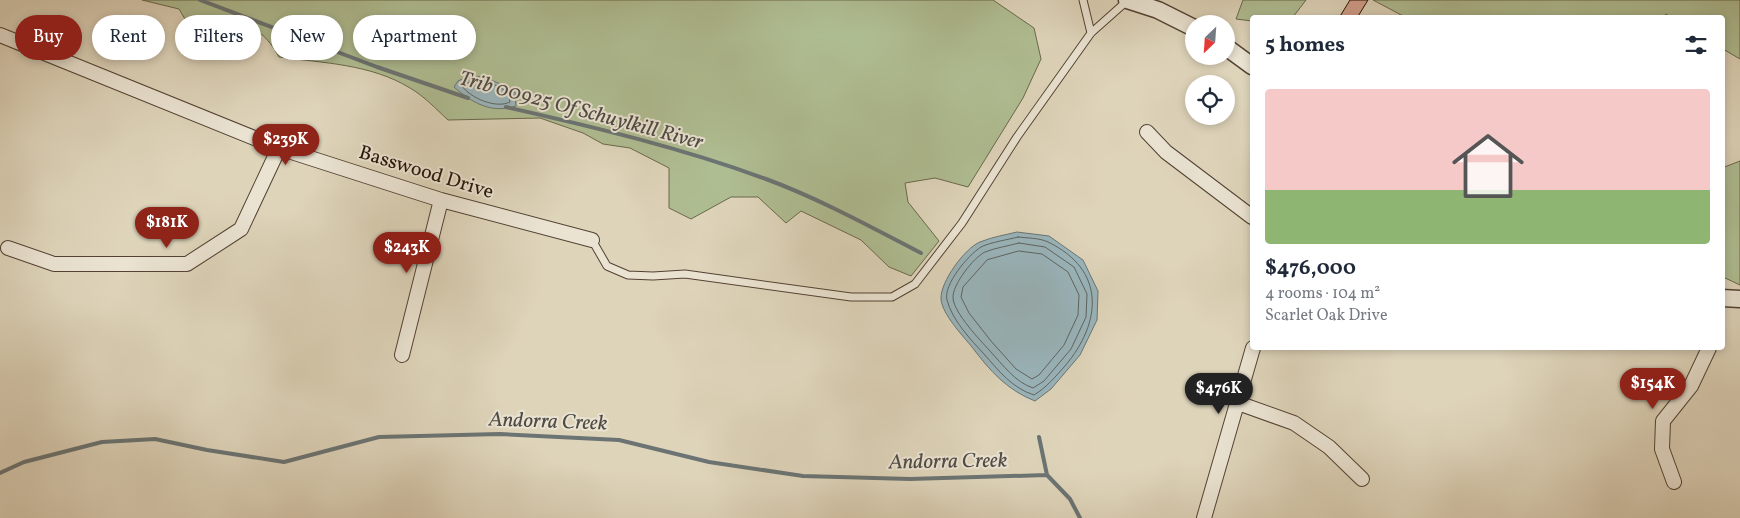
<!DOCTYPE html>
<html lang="en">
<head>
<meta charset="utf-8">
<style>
  :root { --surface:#fff; --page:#f6f6f7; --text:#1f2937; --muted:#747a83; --line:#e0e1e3; --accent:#8f2418 }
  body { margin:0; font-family:Vollkorn,serif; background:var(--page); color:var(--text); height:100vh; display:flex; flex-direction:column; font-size:19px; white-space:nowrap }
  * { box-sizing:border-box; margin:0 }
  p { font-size:16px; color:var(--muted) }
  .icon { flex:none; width:28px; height:28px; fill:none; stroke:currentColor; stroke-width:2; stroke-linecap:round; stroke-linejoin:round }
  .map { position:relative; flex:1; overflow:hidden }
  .drawer { position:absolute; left:1250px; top:15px; width:475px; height:335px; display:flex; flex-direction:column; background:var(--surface); border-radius:5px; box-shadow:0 2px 8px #0003 }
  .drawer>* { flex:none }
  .top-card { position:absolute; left:15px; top:15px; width:475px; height:45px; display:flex; gap:10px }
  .needle { width:32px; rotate:205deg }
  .buttons { position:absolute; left:1185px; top:15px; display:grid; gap:10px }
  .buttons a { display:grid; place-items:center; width:50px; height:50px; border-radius:50%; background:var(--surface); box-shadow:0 2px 8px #0003; font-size:25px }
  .price { position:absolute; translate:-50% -42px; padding:0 11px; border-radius:18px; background:var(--accent); color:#fff; font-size:16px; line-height:32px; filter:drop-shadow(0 1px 2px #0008) }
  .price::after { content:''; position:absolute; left:50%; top:30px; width:15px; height:11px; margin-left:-8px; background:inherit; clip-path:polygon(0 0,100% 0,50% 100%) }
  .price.on { background:#222; color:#fff }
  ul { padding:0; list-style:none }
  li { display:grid; align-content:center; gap:10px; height:265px; padding:0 15px }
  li+li { border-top:1px solid var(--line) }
  li span { display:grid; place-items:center; height:155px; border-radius:5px; color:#555 }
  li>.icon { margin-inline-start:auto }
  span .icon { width:90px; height:90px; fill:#fffc; stroke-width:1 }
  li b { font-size:21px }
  h2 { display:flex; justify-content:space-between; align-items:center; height:60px; padding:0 15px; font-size:21px }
  .tag { padding:0 18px; border-radius:22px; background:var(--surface); box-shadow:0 2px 8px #0003; font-size:18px; line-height:45px }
  .tag.on { background:var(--accent); color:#fff }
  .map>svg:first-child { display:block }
</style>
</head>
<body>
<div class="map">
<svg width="1740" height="518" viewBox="0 0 1740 518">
  <rect width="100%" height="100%" fill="#ded4ba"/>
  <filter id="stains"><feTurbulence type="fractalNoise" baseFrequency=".004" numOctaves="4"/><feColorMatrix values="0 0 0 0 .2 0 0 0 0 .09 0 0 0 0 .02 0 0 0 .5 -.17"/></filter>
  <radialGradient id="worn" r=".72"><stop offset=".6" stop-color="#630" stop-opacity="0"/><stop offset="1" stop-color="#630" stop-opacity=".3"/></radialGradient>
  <!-- green -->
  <path fill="#afbd92" stroke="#6a684c" d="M142,0H993L1034,28L1041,59L1023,98L968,187L935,178L905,183L908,202L939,241L911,276L889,267L861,240L801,211L786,223L758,197H731L691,219L669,208V168L630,148L603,144L583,133L540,118L448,120C436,109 424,96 410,88C371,64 323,63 279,57C255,14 236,27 195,36L179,9Z
    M1243,0H1306L1293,17L1252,18V21L1236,19Z
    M1373,0H1740V59L1723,49L1722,18L1671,17L1666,14L1662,18L1405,17Z
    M1740,161V285L1723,277L1722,168Z"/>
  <!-- water -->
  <path fill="#99b5bc" stroke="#6b7473" d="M469,76L484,77L512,89L515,92L516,106C492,114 472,103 454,87L458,81Z
    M1017,232L1049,236L1083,260L1098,291L1097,320L1080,355L1051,389L1035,401C1007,390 990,371 972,347C963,336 942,314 941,299C940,282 965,248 980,242C992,237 1005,235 1017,232Z"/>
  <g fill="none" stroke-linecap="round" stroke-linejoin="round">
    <!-- shore -->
    <path stroke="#5f6461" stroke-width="1" d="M473,81L495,85L508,92L510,102C496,109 470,98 462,86Z
      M1018,237C1027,238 1040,238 1048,242C1106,270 1102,322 1065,366C1055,377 1047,387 1034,395C1012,388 999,371 984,354C971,340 952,320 947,300C943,285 968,255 981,247C991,242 1007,240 1018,237Z
      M1019,243L1045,247L1074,267L1087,294L1086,317L1071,349L1044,381L1033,388C1015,382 1003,365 990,351C980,340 954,313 953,298C952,285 974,257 985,252C995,248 1008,246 1019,243Z
      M1019,251L1042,254L1068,272L1079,295L1078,315L1064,345L1039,375L1032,379L1016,369L991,341L969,313L961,297L963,287L987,260Z"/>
    <!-- stream -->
    <path stroke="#6b7473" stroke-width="4" d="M200,0L377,67L468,98
      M506,107C594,127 682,148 766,179C820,199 871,227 921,253
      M1039,437L1047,475
      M0,473L24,462L102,442L155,439L207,450L284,462L379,437L500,434L619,440L709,462L803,476L910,479L1047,475L1070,499L1080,518"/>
  </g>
  <!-- building -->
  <path fill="#d3a08c" stroke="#251206" d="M1350,0H1368L1357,18H1339Z"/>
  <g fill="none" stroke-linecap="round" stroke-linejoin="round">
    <!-- service casing -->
    <g stroke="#534233" stroke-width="9">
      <path id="service" d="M1083,0L1091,33
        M592,240L607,266L628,275L653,276L685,274L851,297H892L915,284L962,223L1017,137L1091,33L1127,1"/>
    </g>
    <!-- minor casing -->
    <g stroke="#534233" stroke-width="16">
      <path id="minor" d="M0,35L279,148L441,200L592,240
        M1147,132L1166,152L1252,217
        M8,248L54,264H187L241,229L279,148
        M402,355L441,200
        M1238,403L1294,423L1329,447L1362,479
        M1674,482L1662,449L1663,421L1691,386L1709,348
        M1204,518L1253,348"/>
    </g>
    <!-- tertiary casing -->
    <g stroke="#534233" stroke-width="19">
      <path id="tertiary" d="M1127,0L1158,10L1194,28
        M1226,47L1252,66
        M1722,298L1740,299"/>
    </g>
    <!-- service -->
    <use href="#service" stroke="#eae3d2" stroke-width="7"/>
    <!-- minor -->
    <use href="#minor" stroke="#eae3d2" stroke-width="14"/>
    <!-- tertiary -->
    <use href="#tertiary" stroke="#eae3d2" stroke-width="16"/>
  </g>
  <g text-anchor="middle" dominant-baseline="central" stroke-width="4" stroke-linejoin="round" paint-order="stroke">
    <!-- street labels -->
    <g font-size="20" fill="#251206" stroke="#eae3d2">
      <text transform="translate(426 173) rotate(17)">Basswood Drive</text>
    </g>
    <!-- water labels -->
    <g font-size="21" font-style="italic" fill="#4e4b46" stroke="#eae3d2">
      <text transform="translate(581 111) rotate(15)">Trib 00925 Of Schuylkill River</text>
      <text transform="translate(548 422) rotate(2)">Andorra Creek</text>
      <text transform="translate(948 462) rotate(-1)">Andorra Creek</text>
    </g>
  </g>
  <rect width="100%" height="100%" filter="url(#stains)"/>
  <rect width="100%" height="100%" fill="url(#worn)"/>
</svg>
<div class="buttons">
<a><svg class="needle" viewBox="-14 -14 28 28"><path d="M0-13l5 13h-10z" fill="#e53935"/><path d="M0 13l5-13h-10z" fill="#747a83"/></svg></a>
<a><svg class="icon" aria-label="locate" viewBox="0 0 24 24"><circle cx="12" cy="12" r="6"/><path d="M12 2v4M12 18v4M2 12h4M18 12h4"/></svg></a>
</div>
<b class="price" style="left:286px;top:166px">$239K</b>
<b class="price" style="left:167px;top:249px">$181K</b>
<b class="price" style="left:407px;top:274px">$243K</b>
<b class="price" style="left:1653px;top:410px">$154K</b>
<b class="price on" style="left:1219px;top:415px">$476K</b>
<div class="top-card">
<a class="tag on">Buy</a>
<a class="tag">Rent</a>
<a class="tag">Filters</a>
<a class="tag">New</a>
<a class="tag">Apartment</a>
</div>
<section class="drawer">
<h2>5 homes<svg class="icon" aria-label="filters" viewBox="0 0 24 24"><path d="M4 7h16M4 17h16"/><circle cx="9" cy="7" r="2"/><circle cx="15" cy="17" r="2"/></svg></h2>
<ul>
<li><span style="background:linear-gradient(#f6c9c9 65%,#8fb573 0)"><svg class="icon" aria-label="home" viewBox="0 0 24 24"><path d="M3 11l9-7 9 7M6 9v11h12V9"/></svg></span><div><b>$476,000</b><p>4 rooms · 104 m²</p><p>Scarlet Oak Drive</p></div></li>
</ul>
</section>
</div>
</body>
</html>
